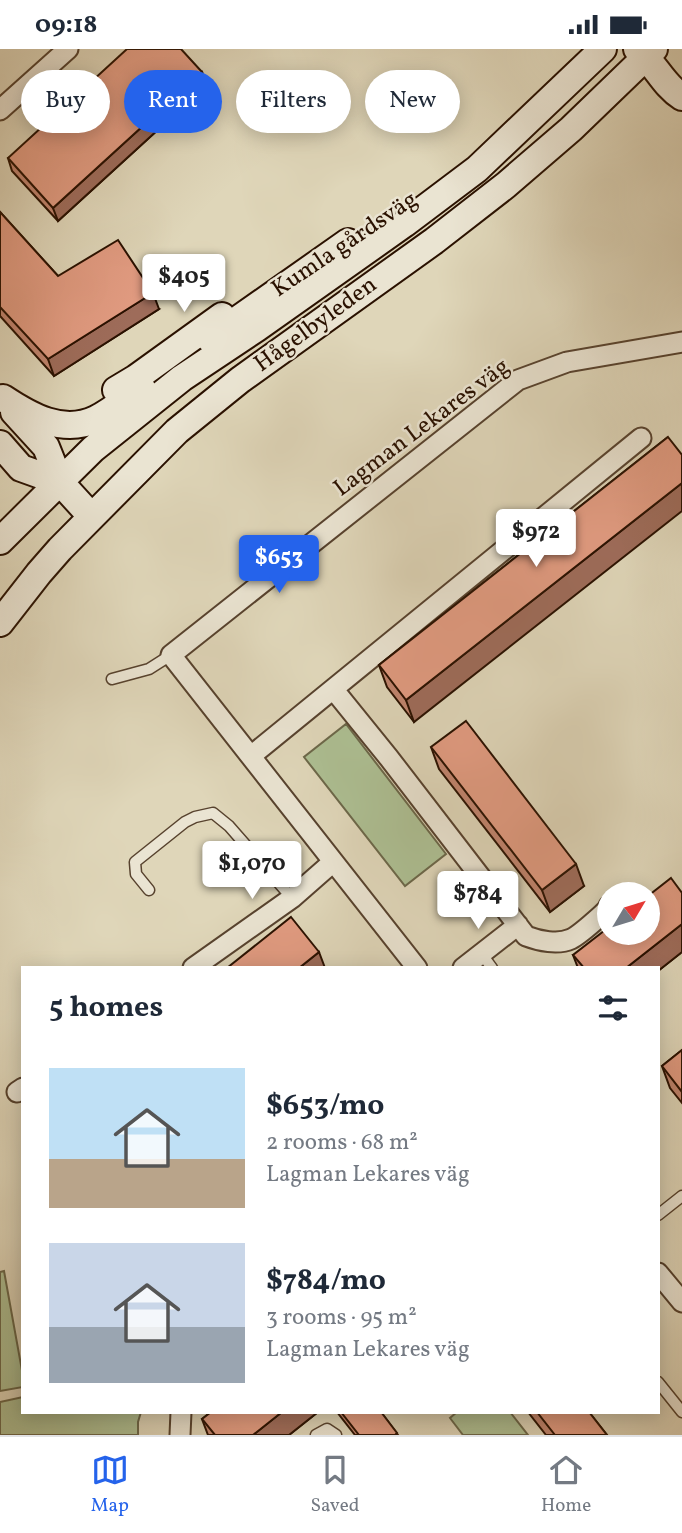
<!DOCTYPE html>
<html lang="en">
<head>
<meta charset="utf-8">
<style>
  :root { --surface:#fff; --page:#f2f2f3; --text:#1f2937; --muted:#747a83; --line:#e0e1e3; --accent:#2563eb }
  body { margin:0; font-family:Vollkorn,serif; background:var(--page); color:var(--text); height:100vh; display:flex; flex-direction:column; font-size:26px; white-space:nowrap }
  * { box-sizing:border-box; margin:0 }
  p { font-size:23px; color:var(--muted) }
  .icon { flex:none; width:38px; height:38px; fill:none; stroke:currentColor; stroke-width:2; stroke-linecap:round; stroke-linejoin:round }
  .map { position:relative; flex:1; overflow:hidden }
  .sheet { position:absolute; left:21px; top:917px; width:639px; height:448px; display:flex; flex-direction:column; background:var(--surface); border-radius:0px; box-shadow:0 4px 18px #0003 }
  .sheet>* { flex:none }
  .hud { position:absolute; left:21px; top:21px; width:640px; height:63px; display:flex; gap:14px }
  .needle { width:46px; rotate:52deg }
  .fabs { position:absolute; left:597px; top:833px; display:grid; gap:14px }
  .fabs a { display:grid; place-items:center; width:63px; height:63px; border-radius:50%; background:var(--surface); box-shadow:0 4px 18px #0003; font-size:35px }
  .price { position:absolute; translate:-50% -60px; padding:0 16px; border-radius:7px; background:#fff; color:#222; font-size:23px; line-height:46px; filter:drop-shadow(0 2px 4px #0008) }
  .price::after { content:''; position:absolute; left:50%; top:42px; width:21px; height:16px; margin-left:-10px; background:inherit; clip-path:polygon(0 0,100% 0,50% 100%) }
  .price.on { background:var(--accent); color:#fff }
  ul { padding:0; list-style:none }
  li { display:flex; align-items:center; gap:21px; height:175px; padding:0 28px }
  li span { display:grid; place-items:center; flex:none; width:196px; height:140px; border-radius:0px; color:#555 }
  li>.icon { margin-inline-start:auto }
  span .icon { width:84px; height:84px; fill:#fffc; stroke-width:1 }
  li b { font-size:30px }
  h2 { display:flex; justify-content:space-between; align-items:center; height:84px; padding:0 28px; font-size:30px }
  .tag { padding:0 24px; border-radius:32px; background:var(--surface); box-shadow:0 4px 18px #0003; font-size:24px; line-height:63px }
  .tag.on { background:var(--accent); color:#fff }
  .status { display:flex; justify-content:space-between; align-items:center; height:49px; padding:0 35px; background:var(--surface); direction:ltr }
  .status svg { height:19px; fill:currentColor }
  .tabs { display:flex; justify-content:space-around; align-items:center; height:98px; border-top:2px solid var(--line); background:var(--surface); font-size:19px; color:var(--muted) }
  .tabs a { display:grid; justify-items:center; gap:4px }
  .tabs .on { color:var(--accent) }
  .map>svg:first-child { display:block }
</style>
</head>
<body>
<div class="status"><b>09:18</b><svg viewBox="0 0 49 12"><path d="M0 12V9h3v3zM5 12V6h3v6zM10 12V3h3v9zM15 12V0h3v12zM26 1h20v11H26zM47 4h2v5h-2z"/></svg></div>
<div class="map">
<svg width="682" height="1386" viewBox="0 0 682 1386">
  <rect width="100%" height="100%" fill="#dfd6b9"/>
  <filter id="stains"><feTurbulence type="fractalNoise" baseFrequency=".00286" numOctaves="4"/><feColorMatrix values="0 0 0 0 .2 0 0 0 0 .09 0 0 0 0 .02 0 0 0 .5 -.17"/></filter>
  <radialGradient id="worn" r=".72"><stop offset=".6" stop-color="#630" stop-opacity="0"/><stop offset="1" stop-color="#630" stop-opacity=".3"/></radialGradient>
  <!-- green -->
  <path fill="#adbf93" stroke="#6c684a" stroke-width="2" d="M346,675L446,805L405,837L304,708Z
    M4,1222L23,1327V1338L0,1342V1223Z
    M23,1348V1363H141L138,1373V1386H0V1353Z
    M457,1363H510L528,1386H463L450,1369Z"/>
  <g fill="none" stroke-linecap="round" stroke-linejoin="round">
    <!-- lane casing -->
    <g stroke="#57422e" stroke-width="13">
      <path id="lane" d="M112,630L149,620L171,606
        M214,827L249,801
        M149,841L136,825L135,813L185,773L195,768L213,764L229,777L292,849
        M481,904L492,919
        M658,1166L682,1147
        M658,1333L682,1363
        M316,1386L327,1380L336,1386"/>
    </g>
    <!-- street casing -->
    <g stroke="#57422e" stroke-width="23">
      <path id="street" d="M0,61L68,0
        M334,641L389,709L526,887C539,892 558,896 571,890C580,886 599,868 607,861L609,857
        M251,707L641,389
        M193,919L292,849L333,813
        M417,919L171,606L518,331L567,313L682,293
        M463,919L518,876
        M17,1043L23,1039
        M658,1224L682,1253
        M180,1386L181,1363"/>
    </g>
    <!-- secondary casing -->
    <g stroke="#2a1100" stroke-width="30">
      <path id="secondary" d="M637,0C655,14 663,36 682,48
        M210,290L348,193
        M116,341L136,329L222,267
        M3,349C30,367 63,386 96,370C112,362 127,349 142,339
        M14,363L46,398L60,433L91,467
        M0,395L21,419L60,433
        M0,492L93,400L182,329L257,279L404,175L477,120L603,0
        M0,574L39,524L60,500L177,382L240,331L434,192L506,136L571,80L654,0"/>
    </g>
    <!-- lane -->
    <use href="#lane" stroke="#eae4d2" stroke-width="10"/>
    <!-- street -->
    <use href="#street" stroke="#eae4d2" stroke-width="19"/>
    <!-- secondary -->
    <use href="#secondary" stroke="#eae4d2" stroke-width="26"/>
  </g>
  <!-- wall -->
  <path fill="#c2856f" stroke="#2a1100" stroke-width="2" d="M202,23L207,36L58,172L12,122L8,109Z
    M0,163L58,227L159,260L54,327L0,267Z
    M668,388L414,673L387,638L379,616Z
    M431,698L584,837L550,863L439,720Z
    M682,903L658,922V919H578L573,906Z
    M682,1001V1054L670,1039L662,1017Z
    M211,1363H318L289,1386H208L202,1370Z
    M337,1363H381L398,1386H355Z
    M528,1363H589L607,1386H546Z"/>
  <!-- shaded-wall -->
  <path fill="#9e6c5a" stroke="#2a1100" stroke-width="2" d="M202,23L207,36L58,172L53,159Z
    M153,244L159,260L54,327L48,310Z
    M682,434V462L414,673L406,651Z
    M576,815L584,837L550,863L542,841Z
    M682,875V903L658,922V919H626Z
    M319,903L325,919H299Z
    M282,1363H318L289,1386H253Z"/>
  <!-- building -->
  <path fill="#e19b81" stroke="#2a1100" stroke-width="2" d="M127,0H181L202,23L53,159L8,109Z
    M0,163L58,227L118,191L153,244L48,310L0,258Z
    M668,388L682,406V434L406,651L379,616Z
    M466,672L576,815L542,841L431,698Z
    M671,829L682,844V875L626,919H584L573,906L609,878V884H648V847Z
    M291,868L319,903L299,919H227Z
    M682,1001V1043L662,1017Z
    M211,1363H282L253,1386H215L202,1370Z
    M341,1363H381L397,1384L395,1386H359Z
    M537,1363H589L607,1386H555Z"/>
  <g text-anchor="middle" dominant-baseline="central" stroke-width="5" stroke-linejoin="round" paint-order="stroke">
    <!-- street labels -->
    <g font-size="24" fill="#2a1100" stroke="#eae4d2">
      <text transform="translate(345 196) rotate(-34)">Kumla gårdsväg</text>
      <text transform="translate(316 276) rotate(-36)">Hågelbyleden</text>
      <text transform="translate(422 379) rotate(-37)">Lagman Lekares väg</text>
    </g>
  </g>
  <rect width="100%" height="100%" filter="url(#stains)"/>
  <rect width="100%" height="100%" fill="url(#worn)"/>
</svg>
<div class="fabs">
<a><svg class="needle" viewBox="-14 -14 28 28"><path d="M0-13l5 13h-10z" fill="#e53935"/><path d="M0 13l5-13h-10z" fill="#747a83"/></svg></a>
</div>
<b class="price" style="left:184px;top:265px">$405</b>
<b class="price" style="left:536px;top:520px">$972</b>
<b class="price on" style="left:279px;top:546px">$653</b>
<b class="price" style="left:252px;top:852px">$1,070</b>
<b class="price" style="left:478px;top:882px">$784</b>
<div class="hud">
<a class="tag">Buy</a>
<a class="tag on">Rent</a>
<a class="tag">Filters</a>
<a class="tag">New</a>
</div>
<section class="sheet">
<h2>5 homes<svg class="icon" aria-label="filters" viewBox="0 0 24 24"><path d="M4 7h16M4 17h16"/><circle cx="9" cy="7" r="2"/><circle cx="15" cy="17" r="2"/></svg></h2>
<ul>
<li><span style="background:linear-gradient(#bfe0f5 65%,#b9a48a 0)"><svg class="icon" aria-label="home" viewBox="0 0 24 24"><path d="M3 11l9-7 9 7M6 9v11h12V9"/></svg></span><div><b>$653/mo</b><p>2 rooms · 68 m²</p><p>Lagman Lekares väg</p></div></li>
<li><span style="background:linear-gradient(#c9d6e8 60%,#9aa5b1 0)"><svg class="icon" aria-label="home" viewBox="0 0 24 24"><path d="M3 11l9-7 9 7M6 9v11h12V9"/></svg></span><div><b>$784/mo</b><p>3 rooms · 95 m²</p><p>Lagman Lekares väg</p></div></li>
</ul>
</section>
</div>
<nav class="tabs">
<a class="on"><svg class="icon" aria-label="map" viewBox="0 0 24 24"><path d="M3 6l6-2 6 2 6-2v14l-6 2-6-2-6 2zM9 4v14M15 6v14"/></svg>Map</a>
<a><svg class="icon" aria-label="saved" viewBox="0 0 24 24"><path d="M7 4h10v16l-5-4-5 4z"/></svg>Saved</a>
<a><svg class="icon" aria-label="home" viewBox="0 0 24 24"><path d="M3 11l9-7 9 7M6 9v11h12V9"/></svg>Home</a>
</nav>
</body>
</html>
